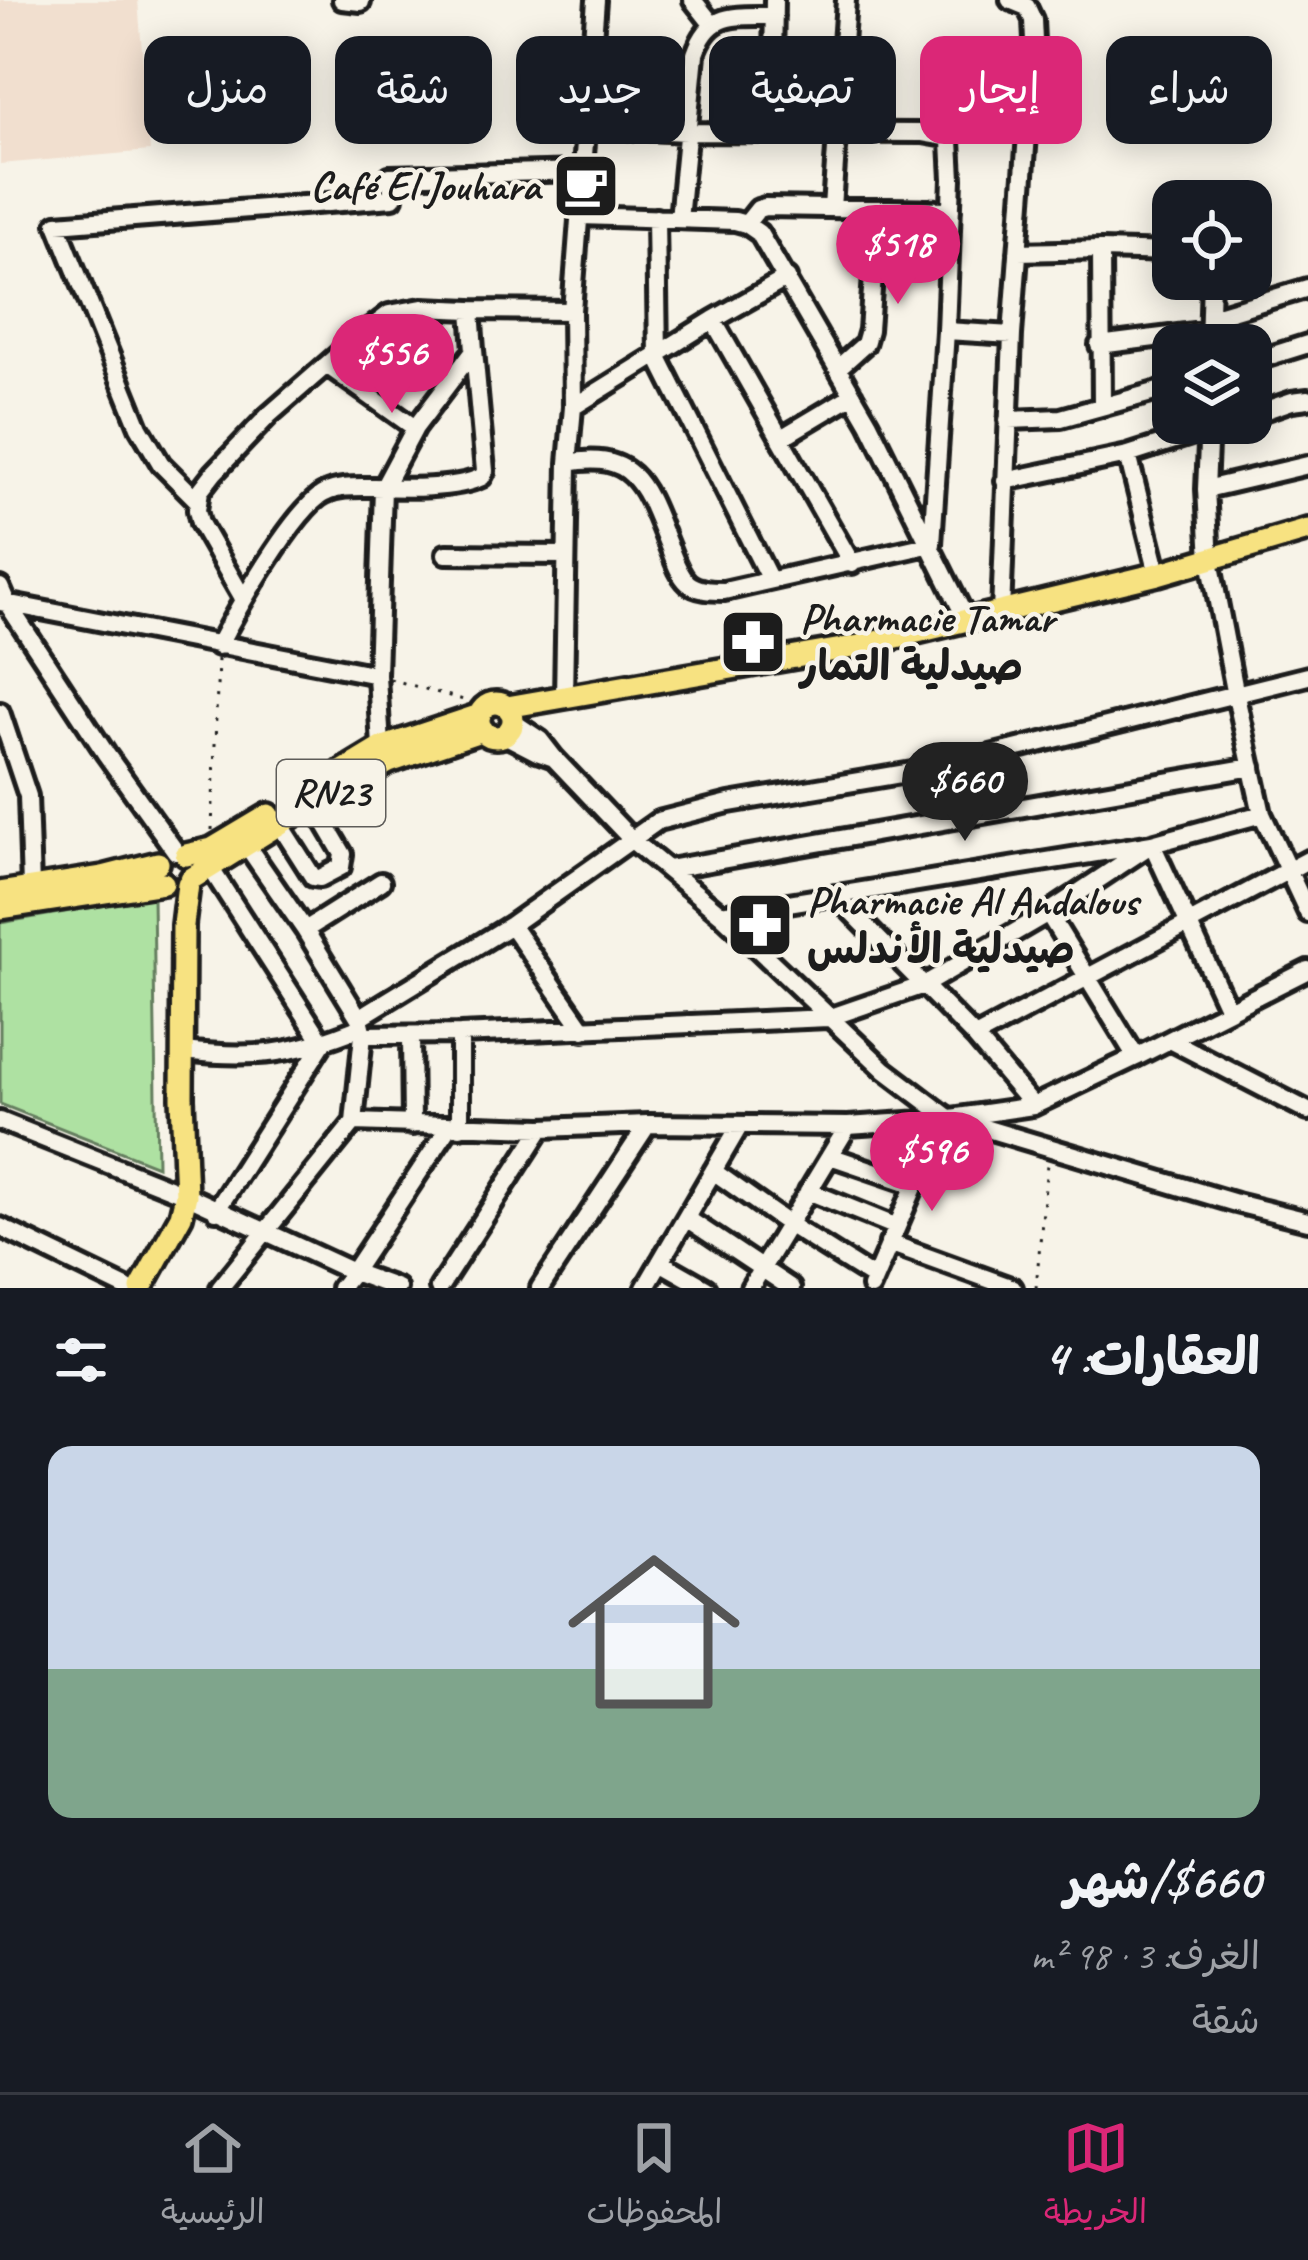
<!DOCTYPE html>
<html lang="ar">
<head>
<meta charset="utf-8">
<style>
  :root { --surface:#171b24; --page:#242831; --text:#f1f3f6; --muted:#9ea1a6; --line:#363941; --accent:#db2777 }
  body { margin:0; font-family:Caveat,"Playpen Sans Arabic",sans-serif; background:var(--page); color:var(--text); direction:rtl; height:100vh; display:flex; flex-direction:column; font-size:45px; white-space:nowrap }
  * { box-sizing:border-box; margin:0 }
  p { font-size:39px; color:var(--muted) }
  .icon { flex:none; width:66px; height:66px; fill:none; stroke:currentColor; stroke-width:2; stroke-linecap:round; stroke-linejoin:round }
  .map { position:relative; height:1288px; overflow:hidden; direction:ltr }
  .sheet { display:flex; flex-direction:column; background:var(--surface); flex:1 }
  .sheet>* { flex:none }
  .top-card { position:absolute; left:36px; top:36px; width:1236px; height:108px; direction:rtl; display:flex; gap:24px }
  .fabs { position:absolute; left:1152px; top:180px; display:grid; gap:24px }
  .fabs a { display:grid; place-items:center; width:120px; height:120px; border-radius:24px; background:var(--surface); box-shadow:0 6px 30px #0003; font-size:60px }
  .price { position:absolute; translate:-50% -102px; padding:0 27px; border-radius:42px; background:var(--accent); color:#fff; font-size:39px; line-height:78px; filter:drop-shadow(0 3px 6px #0008) }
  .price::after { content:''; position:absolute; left:50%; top:72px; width:36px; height:27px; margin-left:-18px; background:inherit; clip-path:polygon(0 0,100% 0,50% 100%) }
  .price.active { background:#222; color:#fff }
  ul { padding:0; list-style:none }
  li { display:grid; align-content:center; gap:24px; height:636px; padding:0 48px }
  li+li { border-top:3px solid var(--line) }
  li span { display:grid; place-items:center; height:372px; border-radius:24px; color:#555 }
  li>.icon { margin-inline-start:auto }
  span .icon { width:216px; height:216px; fill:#fffc; stroke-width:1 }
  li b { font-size:51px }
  h2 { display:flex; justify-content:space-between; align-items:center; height:144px; padding:0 48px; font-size:51px }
  .chip { padding:0 42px; border-radius:24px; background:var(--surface); box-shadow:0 6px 30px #0003; font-size:42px; line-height:108px }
  .chip.active { background:var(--accent); color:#fff }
  .dock { display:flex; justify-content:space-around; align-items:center; height:168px; border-top:3px solid var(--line); background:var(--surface); font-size:33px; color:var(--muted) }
  .dock a { display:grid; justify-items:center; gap:6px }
  .dock .active { color:var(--accent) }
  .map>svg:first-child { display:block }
</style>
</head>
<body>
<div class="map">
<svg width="1308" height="1288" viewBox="0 0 1308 1288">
  <rect width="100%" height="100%" fill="#f7f3e8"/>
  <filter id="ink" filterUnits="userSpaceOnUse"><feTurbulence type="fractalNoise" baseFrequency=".00833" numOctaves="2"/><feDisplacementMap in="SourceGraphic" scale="24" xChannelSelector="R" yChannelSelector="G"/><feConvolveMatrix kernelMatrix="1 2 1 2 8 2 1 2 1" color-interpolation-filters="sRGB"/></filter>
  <g filter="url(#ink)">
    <!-- built -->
    <path fill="#f1dfcf" d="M0,0H138L150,151L0,164Z"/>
    <!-- green -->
    <path fill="#aee1a2" stroke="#657e5f" stroke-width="3" d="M153,897L157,1166L0,1104V923Z"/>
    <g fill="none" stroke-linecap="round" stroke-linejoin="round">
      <!-- minor casing -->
      <g stroke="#1c1c1c" stroke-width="26">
        <path id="minor" d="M342,0L361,2
          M693,0L712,24
          M772,132L774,0
          M832,208L846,0
          M581,216L735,221L746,224L759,233L869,423L967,621
          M656,218L658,357L770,580
          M679,219L695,54C710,10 735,17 774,16
          M746,224L758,209L765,207L951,210
          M1101,250L1102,405
          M1018,252L1101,250L1173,252
          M1211,317L1308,288
          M713,320L852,564
          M946,331L1012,335
          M1099,345L1210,331
          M1209,345L1211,279
          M1251,362L1308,344
          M328,366L415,428
          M838,368L865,344L869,330L878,209
          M573,407L713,320L787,278
          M1251,415L1292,401L1308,399
          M1008,420L1061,418L1173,387
          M1209,423L1206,489L1210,560L1236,696L1262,814L1308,913
          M781,438L853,395
          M1128,455L1158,574
          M568,463C639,449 647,493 670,549C674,559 679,575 688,583C698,591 712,591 724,591L932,544L946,331L952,179L950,141L946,137L923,133L686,132L586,127
          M1005,481L1128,455L1228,423
          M1206,489L1308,465
          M198,501L161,464L139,427L57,224L393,198L390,176L583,171
          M446,554L566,555
          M0,587L7,603L106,754L176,852
          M243,598L200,523L197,510L200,491L214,473L269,415L355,340L389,314L422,308L471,310
          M0,602L377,675
          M1001,613L1012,335L1034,41L1033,20L1027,7L1010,0
          M218,646C235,613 295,507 325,493C339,486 356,487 371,487C403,488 454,490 482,477L485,471L474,350
          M564,698L568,463L573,407L572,311L596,0
          M0,712L28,796L31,887
          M513,722L540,740L554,758L633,841L721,914L885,1070L947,1117L1236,1203L1308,1221
          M504,735L537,752L554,758
          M381,748L377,675L383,488L415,428L474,350L471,310L572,311
          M280,825L313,877L320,878L341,867L343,854L313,803
          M211,869L323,1043L216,1211
          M669,869L1252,767
          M835,895L975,1037L1033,1106
          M1048,913L1136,1057
          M721,914L1152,844L1262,814
          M511,925L584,1030
          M305,930L381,882
          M359,1018L511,925L658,821L729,803L942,767L1308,676
          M363,1035L460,1034L828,1018L924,985L1048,913L1152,844L1228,1009
          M411,1036L412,1125
          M975,1037L1308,860
          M1170,1040L1308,1111
          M183,1051C255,1059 293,1055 361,1027
          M0,1121L186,1195L353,1272L397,1288
          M354,1122L542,1128L648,1124L848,1126L937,1120L1033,1106L1136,1057L1308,970
          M460,1127V1034
          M830,1156L915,1185
          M713,1171L788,1224L874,1278
          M808,1191L897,1227
          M686,1218L791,1288
          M0,1227L126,1288
          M889,1243L1013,1288
          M660,1262L706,1288
          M871,1287L915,1185L937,1120
          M220,1288L354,1122L363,1035L359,1018L305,930L247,846
          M340,1288L353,1272L449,1127
          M439,1288L542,1128
          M540,1288L648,1124
          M645,1288L740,1125
          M750,1288L848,1126"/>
      </g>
      <!-- major casing -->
      <g stroke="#1c1c1c" stroke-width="30">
        <path id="major" d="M479 720a17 17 0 1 1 34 0a17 17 0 1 1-34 0Z
          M507,707L859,646L1158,574L1308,530
          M343,771L381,748L480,715
          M186,855L212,849L269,815
          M191,879L313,803L389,762L483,730
          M0,893L103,877L158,863
          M0,908L163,883
          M141,1288L181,1216L186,1195L182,1098L183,925L188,884"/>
      </g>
      <!-- path -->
      <path stroke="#1c1c1c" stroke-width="3" stroke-dasharray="3 9" stroke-linecap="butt" d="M390,679L467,701
        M212,830L218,659
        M1036,1288L1047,1164"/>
      <!-- minor -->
      <use href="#minor" stroke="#f7f3e8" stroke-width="16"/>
      <!-- major -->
      <use href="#major" stroke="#f7e281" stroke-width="21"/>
    </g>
  </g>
  <!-- icons -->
  <defs>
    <g id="cafe-square" transform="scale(3.45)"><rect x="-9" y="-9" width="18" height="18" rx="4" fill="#1c1c1c" stroke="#f7f3e8"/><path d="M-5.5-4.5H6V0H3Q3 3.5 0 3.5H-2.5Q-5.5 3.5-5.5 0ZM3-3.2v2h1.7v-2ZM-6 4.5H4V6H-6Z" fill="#fff"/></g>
    <g id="pharmacy-square" transform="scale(3.45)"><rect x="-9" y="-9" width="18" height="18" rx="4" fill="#1c1c1c" stroke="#f7f3e8"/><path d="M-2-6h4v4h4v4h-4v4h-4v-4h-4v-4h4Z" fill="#fff"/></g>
  </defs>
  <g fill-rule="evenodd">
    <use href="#cafe-square" x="586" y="186"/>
    <use href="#pharmacy-square" x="753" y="642"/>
    <use href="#pharmacy-square" x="760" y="925"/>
  </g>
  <g text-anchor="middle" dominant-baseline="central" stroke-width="9" stroke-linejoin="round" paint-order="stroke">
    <!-- shield labels -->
    <rect fill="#f7f3e8" stroke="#5e5c59" stroke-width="3" x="277" y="760" width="108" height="66" rx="9"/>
    <g font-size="39" font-weight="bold" fill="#1c1c1c">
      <text x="331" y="793">RN23</text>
    </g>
    <!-- poi labels -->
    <g font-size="42" font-weight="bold" fill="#1c1c1c" stroke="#f7f3e8" text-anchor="start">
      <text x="540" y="186" text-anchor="end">Café El Jouhara</text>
      <text x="800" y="618">Pharmacie Tamar<tspan x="800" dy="48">صيدلية التمار</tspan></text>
      <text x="807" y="901">Pharmacie Al Andalous<tspan x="807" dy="48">صيدلية الأندلس</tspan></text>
    </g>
  </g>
</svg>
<div class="fabs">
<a><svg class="icon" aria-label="locate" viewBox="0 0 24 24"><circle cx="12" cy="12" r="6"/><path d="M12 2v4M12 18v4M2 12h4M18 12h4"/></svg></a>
<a><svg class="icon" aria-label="layers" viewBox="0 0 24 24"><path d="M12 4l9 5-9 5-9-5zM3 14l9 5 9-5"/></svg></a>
</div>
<b class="price" style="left:898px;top:307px">$518</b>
<b class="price" style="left:392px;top:416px">$556</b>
<b class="price active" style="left:965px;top:844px">$660</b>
<b class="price" style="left:932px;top:1214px">$596</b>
<div class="top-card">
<a class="chip">شراء</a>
<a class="chip active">إيجار</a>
<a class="chip">تصفية</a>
<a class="chip">جديد</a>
<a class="chip">شقة</a>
<a class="chip">منزل</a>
</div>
</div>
<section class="sheet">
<h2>العقارات: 4<svg class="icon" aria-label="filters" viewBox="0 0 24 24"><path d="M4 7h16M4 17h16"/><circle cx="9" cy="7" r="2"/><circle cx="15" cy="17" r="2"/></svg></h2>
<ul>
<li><span style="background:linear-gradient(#c9d6e8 60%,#7fa58c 0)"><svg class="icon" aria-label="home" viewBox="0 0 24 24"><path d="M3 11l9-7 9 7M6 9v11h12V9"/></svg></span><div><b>$660/شهر</b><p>الغرف: 3 · 98 m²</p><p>شقة</p></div></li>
</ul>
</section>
<nav class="dock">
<a class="active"><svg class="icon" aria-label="map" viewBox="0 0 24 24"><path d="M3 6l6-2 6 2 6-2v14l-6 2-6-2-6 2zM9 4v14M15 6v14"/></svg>الخريطة</a>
<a><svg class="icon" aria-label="saved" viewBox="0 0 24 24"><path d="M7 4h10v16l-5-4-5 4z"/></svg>المحفوظات</a>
<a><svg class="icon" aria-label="home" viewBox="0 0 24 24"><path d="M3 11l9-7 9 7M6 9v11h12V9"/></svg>الرئيسية</a>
</nav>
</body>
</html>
